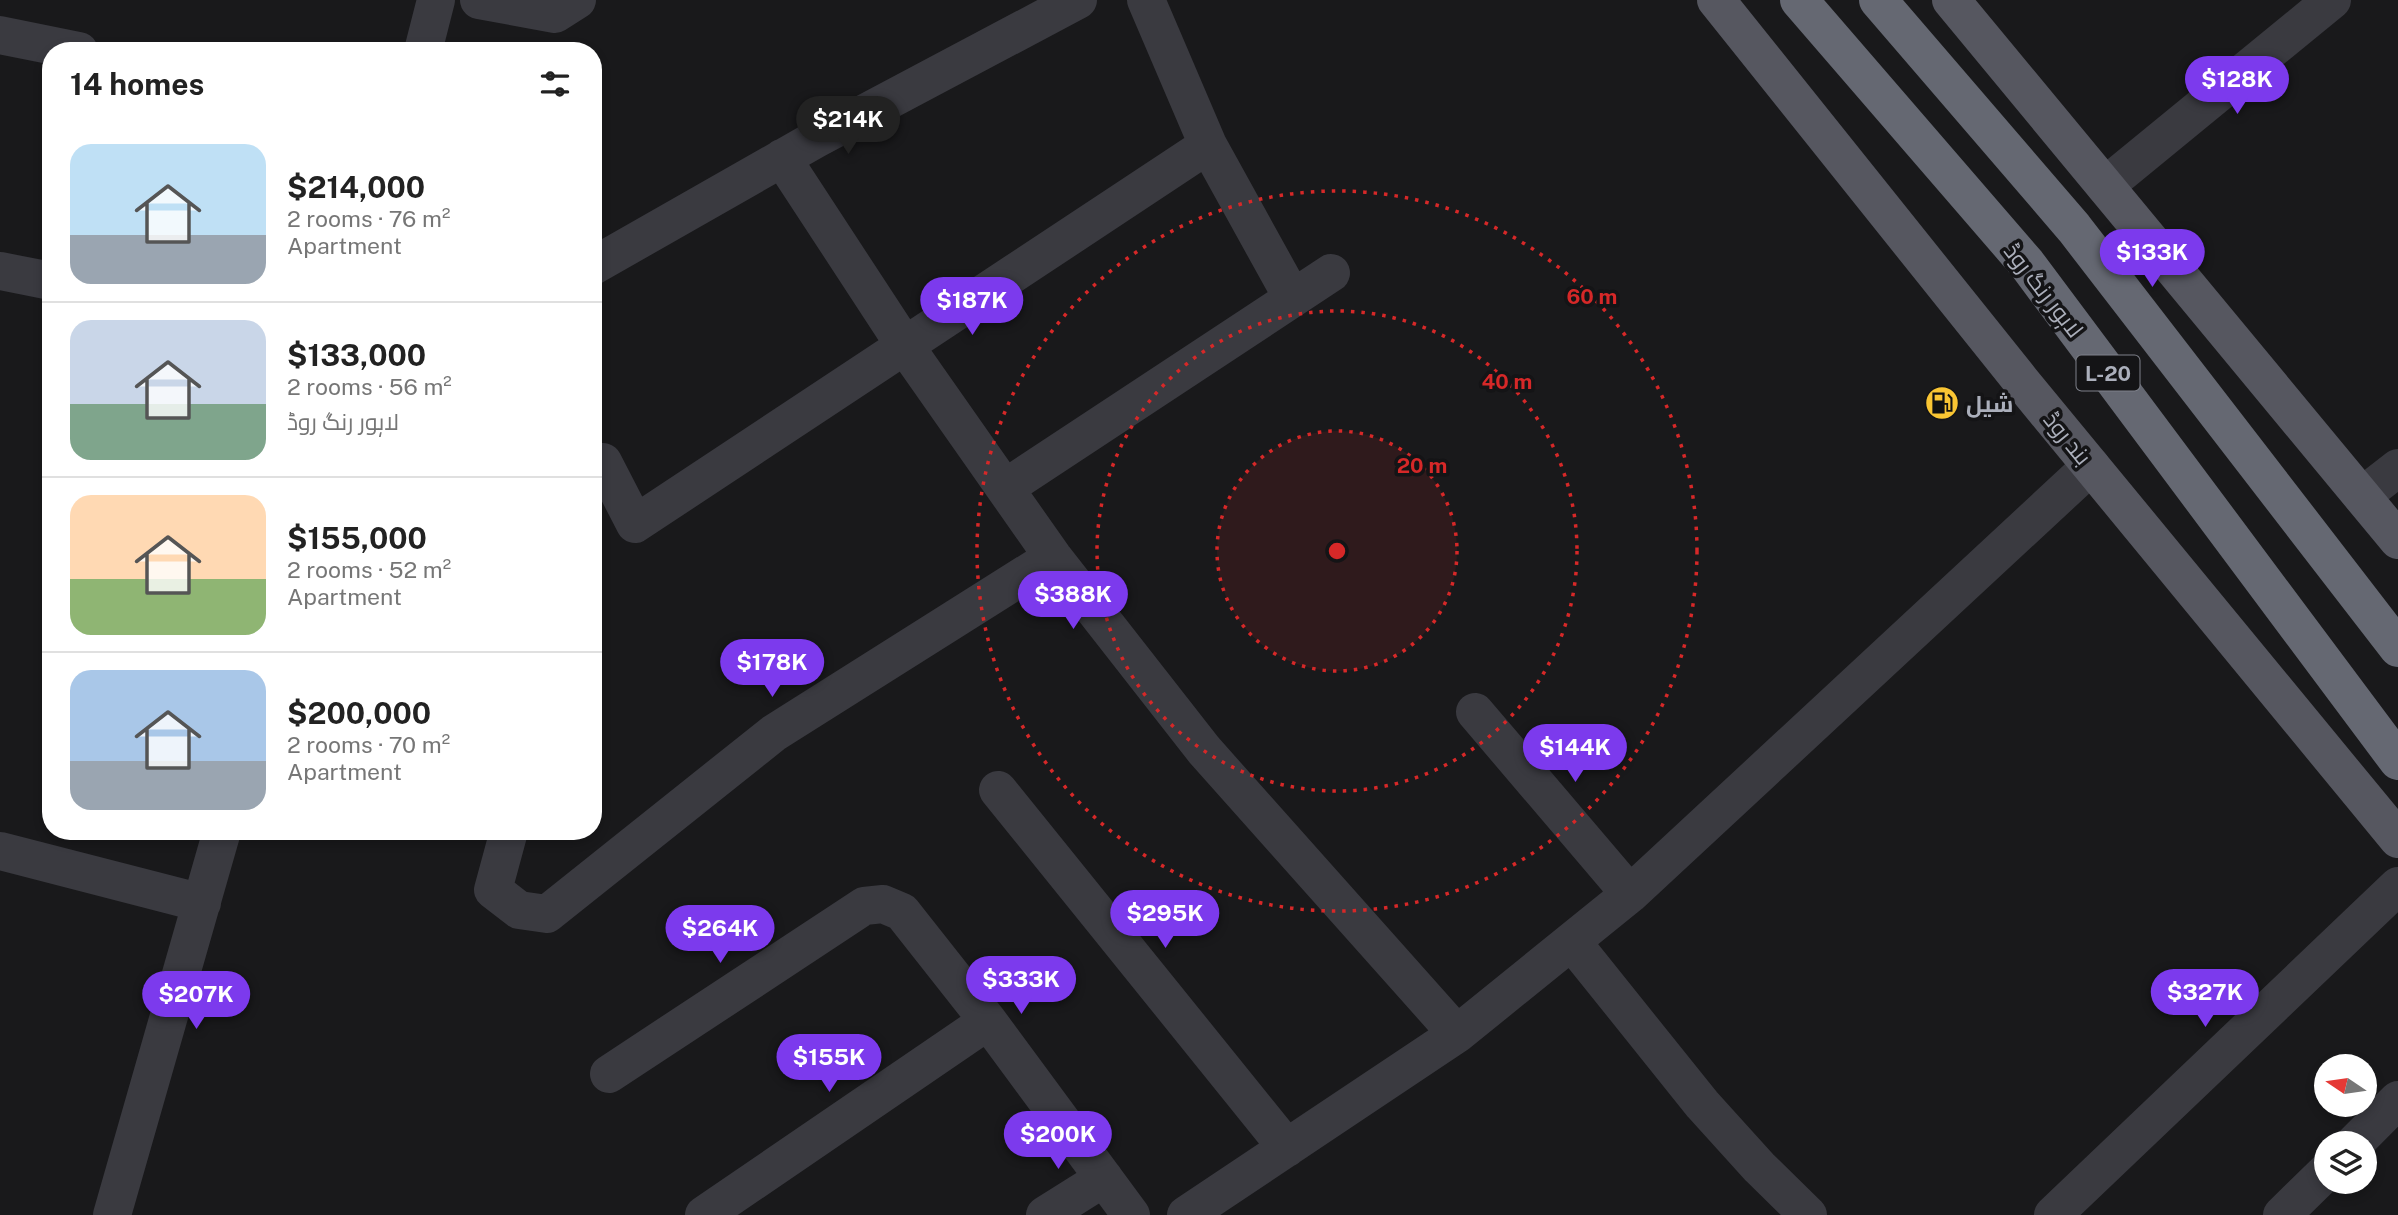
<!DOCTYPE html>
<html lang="en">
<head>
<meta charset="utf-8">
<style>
  :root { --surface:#fff; --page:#f2f2f2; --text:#222; --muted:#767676; --line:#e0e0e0; --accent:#7c3aed }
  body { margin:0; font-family:"Public Sans",Cairo,sans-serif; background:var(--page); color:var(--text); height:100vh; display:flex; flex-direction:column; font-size:26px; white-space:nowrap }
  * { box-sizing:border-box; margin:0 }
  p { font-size:23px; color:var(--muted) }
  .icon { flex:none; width:38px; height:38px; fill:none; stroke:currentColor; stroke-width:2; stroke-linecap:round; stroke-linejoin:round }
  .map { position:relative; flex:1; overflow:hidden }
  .details { position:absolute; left:42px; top:42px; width:560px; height:798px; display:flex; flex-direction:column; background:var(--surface); border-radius:28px; box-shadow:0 4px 10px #0003 }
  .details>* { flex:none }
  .needle { width:46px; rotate:283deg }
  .controls { position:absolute; left:2314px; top:1054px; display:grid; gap:14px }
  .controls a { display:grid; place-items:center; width:63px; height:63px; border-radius:50%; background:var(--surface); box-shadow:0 4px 10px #0003; font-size:35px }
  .price { position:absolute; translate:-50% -60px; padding:0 16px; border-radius:24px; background:var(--accent); color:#fff; font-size:23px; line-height:46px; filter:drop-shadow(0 2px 4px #0008) }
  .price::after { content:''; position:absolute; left:50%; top:42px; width:21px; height:16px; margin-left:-10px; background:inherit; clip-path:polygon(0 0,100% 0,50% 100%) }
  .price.on { background:#222; color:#fff }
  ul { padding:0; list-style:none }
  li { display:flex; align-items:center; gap:21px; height:175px; padding:0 28px }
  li+li { border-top:2px solid var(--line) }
  li span { display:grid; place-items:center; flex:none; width:196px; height:140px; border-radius:21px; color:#555 }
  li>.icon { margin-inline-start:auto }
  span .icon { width:84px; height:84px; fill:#fffc; stroke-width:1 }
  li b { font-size:30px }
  h2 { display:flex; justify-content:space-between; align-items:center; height:84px; padding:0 28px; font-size:30px }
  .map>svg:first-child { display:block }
</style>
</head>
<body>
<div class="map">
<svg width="2398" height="1215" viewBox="0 0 2398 1215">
  <rect width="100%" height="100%" fill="#19191b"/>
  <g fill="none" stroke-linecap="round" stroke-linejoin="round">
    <!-- minor -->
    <path stroke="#3a3a40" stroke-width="38" d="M479,0L555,14L577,0
      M0,35L79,51
      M423,51L436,0
      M1208,145L1292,297
      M782,158L905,346L1053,557L1204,750L1457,1034
      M2105,186L2332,0
      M593,266L816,139L1078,0
      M0,271L51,281
      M603,462L635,524L1208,145L1146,0
      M1005,488L1331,273
      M2362,496L2398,468
      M1475,712L1630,894
      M998,790L1287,1148
      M509,831L493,890L519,910L547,914L774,733L1053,557
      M0,851L202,903
      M1572,942L1702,1104L1759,1167L1808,1215
      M609,1074L864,906L883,904L902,912L988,1021L1131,1215
      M2355,1143L2398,1100
      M112,1215L222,831
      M704,1215L988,1021
      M1045,1215L1104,1178
      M1186,1215L1457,1034L1630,894L2091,466
      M2053,1215L2398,886
      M2282,1215L2326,1172"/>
    <!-- major -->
    <path stroke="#565760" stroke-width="38" d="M1716,0L2021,381L2398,839
      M1951,0L2398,540"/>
    <!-- highway -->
    <path stroke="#656872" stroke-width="38" d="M1799,0L2027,264L2398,761
      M1878,0L2074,228L2398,648"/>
  </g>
  <!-- distance rings -->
  <circle cx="1337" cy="551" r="120" fill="#d62828" fill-opacity=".12"/>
  <g fill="none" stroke="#d62828" stroke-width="3.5" stroke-dasharray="3.5 7">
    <circle cx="1337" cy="551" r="120"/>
    <circle cx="1337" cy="551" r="240"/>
    <circle cx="1337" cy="551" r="360"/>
  </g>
  <!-- icons -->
  <defs>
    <g id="fuel-disc" transform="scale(1.75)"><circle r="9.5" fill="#f9c533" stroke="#141416"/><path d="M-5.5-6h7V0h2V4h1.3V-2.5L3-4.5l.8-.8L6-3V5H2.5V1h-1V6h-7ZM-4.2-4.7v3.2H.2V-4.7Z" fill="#111"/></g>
  </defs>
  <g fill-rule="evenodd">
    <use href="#fuel-disc" x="1942" y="403"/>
  </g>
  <g text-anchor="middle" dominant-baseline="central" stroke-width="7" stroke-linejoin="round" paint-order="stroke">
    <!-- shield labels -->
    <rect fill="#141416" stroke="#7e808a" stroke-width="2" x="2076.5" y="355.5" width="63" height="35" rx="5"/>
    <g font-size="21" font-weight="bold" fill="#abafbb">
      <text x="2108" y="373">L-20</text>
    </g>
    <!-- street labels -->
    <g font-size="23" fill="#abafbb" stroke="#141416">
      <text transform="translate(2044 290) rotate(52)">لاہور رنگ روڈ</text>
      <text transform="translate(2068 438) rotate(51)">بند روڈ</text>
    </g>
    <!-- poi labels -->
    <g font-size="23" font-weight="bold" fill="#abafbb" stroke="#141416" text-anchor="start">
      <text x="1966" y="403">شیل</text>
    </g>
  </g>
  <circle cx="1337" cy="551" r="10" fill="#d62828" stroke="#141416" stroke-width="3.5"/>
  <g font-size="21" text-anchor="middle" font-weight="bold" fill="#d62828" stroke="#141416" stroke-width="7" stroke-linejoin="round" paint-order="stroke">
    <text x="1592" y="304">60 m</text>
    <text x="1507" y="389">40 m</text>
    <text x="1422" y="473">20 m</text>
  </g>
</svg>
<div class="controls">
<a><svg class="needle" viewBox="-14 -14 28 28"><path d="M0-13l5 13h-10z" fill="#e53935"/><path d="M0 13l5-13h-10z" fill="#767676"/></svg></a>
<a><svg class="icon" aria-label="layers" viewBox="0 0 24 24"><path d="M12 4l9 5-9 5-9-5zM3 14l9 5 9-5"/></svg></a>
</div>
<b class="price" style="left:2237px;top:116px">$128K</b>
<b class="price on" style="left:848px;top:156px">$214K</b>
<b class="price" style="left:2152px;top:289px">$133K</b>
<b class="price" style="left:972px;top:337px">$187K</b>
<b class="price" style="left:1073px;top:631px">$388K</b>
<b class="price" style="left:772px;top:699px">$178K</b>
<b class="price" style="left:1575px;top:784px">$144K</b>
<b class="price" style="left:1165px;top:950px">$295K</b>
<b class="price" style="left:720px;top:965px">$264K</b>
<b class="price" style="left:1021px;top:1016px">$333K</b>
<b class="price" style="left:2205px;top:1029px">$327K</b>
<b class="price" style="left:196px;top:1031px">$207K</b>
<b class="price" style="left:829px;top:1094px">$155K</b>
<b class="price" style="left:1058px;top:1171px">$200K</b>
<section class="details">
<h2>14 homes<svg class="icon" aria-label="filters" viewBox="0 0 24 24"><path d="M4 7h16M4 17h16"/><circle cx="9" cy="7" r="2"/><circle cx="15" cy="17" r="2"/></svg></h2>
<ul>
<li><span style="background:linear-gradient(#bfe0f5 65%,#9aa5b1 0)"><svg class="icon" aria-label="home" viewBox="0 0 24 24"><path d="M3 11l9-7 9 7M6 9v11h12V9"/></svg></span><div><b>$214,000</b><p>2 rooms · 76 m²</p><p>Apartment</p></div></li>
<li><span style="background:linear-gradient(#c9d6e8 60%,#7fa58c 0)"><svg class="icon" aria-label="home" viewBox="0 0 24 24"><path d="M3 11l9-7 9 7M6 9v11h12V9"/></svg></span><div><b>$133,000</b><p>2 rooms · 56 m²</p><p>لاہور رنگ روڈ</p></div></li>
<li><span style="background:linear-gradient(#ffd9b3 60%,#8fb573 0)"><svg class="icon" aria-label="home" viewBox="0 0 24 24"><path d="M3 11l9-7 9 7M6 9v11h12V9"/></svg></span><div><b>$155,000</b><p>2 rooms · 52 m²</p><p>Apartment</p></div></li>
<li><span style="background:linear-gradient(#a9c7e8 65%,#9aa5b1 0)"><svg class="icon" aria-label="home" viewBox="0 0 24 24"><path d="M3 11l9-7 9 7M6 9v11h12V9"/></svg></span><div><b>$200,000</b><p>2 rooms · 70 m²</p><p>Apartment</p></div></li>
</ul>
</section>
</div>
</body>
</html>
